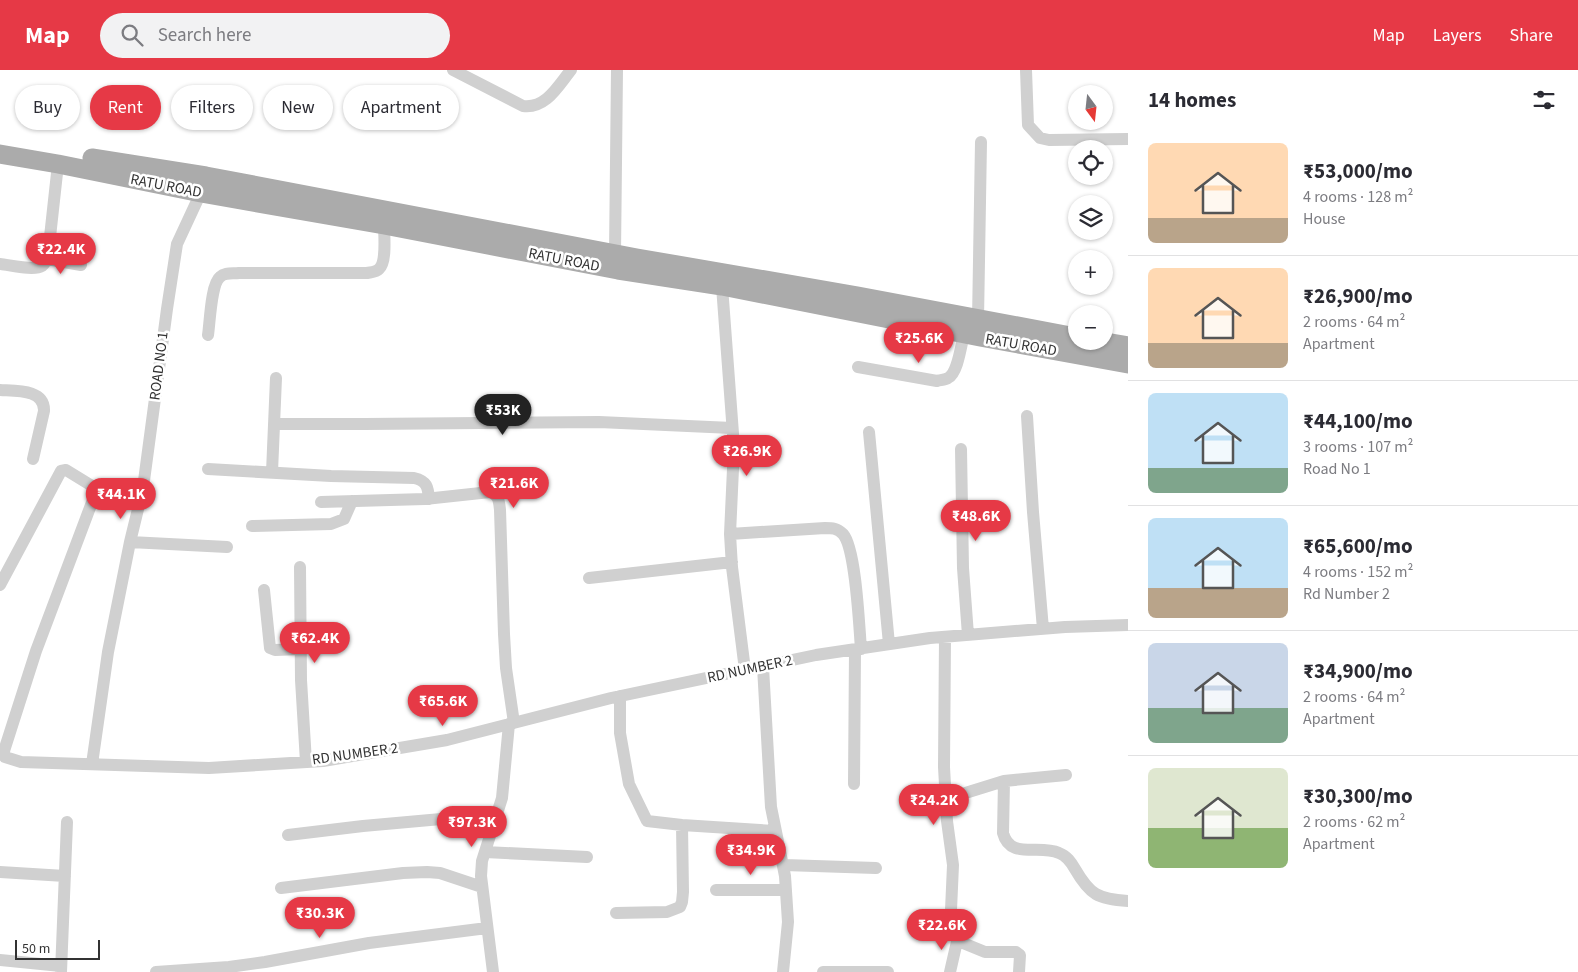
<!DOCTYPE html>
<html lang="en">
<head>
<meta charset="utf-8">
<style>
  :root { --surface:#fff; --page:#f2f2f3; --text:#2b2b33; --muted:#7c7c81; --line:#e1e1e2; --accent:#e63946 }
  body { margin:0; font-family:"Source Sans 3",sans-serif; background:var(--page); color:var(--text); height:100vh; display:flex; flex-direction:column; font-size:19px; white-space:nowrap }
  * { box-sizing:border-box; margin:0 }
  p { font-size:16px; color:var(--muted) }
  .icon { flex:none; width:28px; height:28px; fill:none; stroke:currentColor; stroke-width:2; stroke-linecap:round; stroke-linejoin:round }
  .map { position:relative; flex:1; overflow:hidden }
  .sheet { display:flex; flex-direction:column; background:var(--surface); width:450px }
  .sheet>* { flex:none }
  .banner { position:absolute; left:15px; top:15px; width:475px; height:45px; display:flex; gap:10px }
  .needle { width:32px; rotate:165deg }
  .buttons { position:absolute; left:1068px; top:15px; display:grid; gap:10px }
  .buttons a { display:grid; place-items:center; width:45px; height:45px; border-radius:50%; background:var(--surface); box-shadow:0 1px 4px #0004; font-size:25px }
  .scale { position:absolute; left:15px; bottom:12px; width:85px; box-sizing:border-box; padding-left:5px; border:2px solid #333; border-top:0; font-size:14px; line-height:18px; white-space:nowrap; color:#333; -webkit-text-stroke:4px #fff; paint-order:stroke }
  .price { position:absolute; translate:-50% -42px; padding:0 11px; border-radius:18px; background:var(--accent); color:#fff; font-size:16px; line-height:32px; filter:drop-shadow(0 1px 2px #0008) }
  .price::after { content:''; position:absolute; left:50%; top:30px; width:15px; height:11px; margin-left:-8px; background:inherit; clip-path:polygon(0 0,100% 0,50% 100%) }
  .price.on { background:#222; color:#fff }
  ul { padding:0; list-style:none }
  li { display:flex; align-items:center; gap:15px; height:125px; padding:0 20px }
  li+li { border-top:1px solid var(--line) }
  li span { display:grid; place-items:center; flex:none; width:140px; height:100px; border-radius:8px; color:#555 }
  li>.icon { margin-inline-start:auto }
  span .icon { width:60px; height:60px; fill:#fffc; stroke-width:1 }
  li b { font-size:21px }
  h2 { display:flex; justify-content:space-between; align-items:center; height:60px; padding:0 20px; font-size:21px }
  .chip { padding:0 18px; border-radius:22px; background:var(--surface); box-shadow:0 1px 4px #0004; font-size:18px; line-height:45px }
  .chip.on { background:var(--accent); color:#fff }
  header { display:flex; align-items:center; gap:30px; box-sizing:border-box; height:70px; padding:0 25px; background:var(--accent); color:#fff }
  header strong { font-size:24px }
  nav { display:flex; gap:28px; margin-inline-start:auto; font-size:18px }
  .search { width:350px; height:45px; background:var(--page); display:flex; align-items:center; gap:12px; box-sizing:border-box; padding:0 18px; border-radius:28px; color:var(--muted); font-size:19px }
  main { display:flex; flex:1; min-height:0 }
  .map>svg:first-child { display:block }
</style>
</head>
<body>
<header>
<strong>Map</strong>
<div class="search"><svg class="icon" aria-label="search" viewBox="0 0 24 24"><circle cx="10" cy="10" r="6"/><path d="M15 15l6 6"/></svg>Search here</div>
<nav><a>Map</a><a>Layers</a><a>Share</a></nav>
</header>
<main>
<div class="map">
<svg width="1128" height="902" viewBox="0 0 1128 902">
  <rect width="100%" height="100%" fill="#fff"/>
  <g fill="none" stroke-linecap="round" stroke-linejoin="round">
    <!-- minor -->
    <path stroke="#d0d0d0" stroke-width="12" d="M453,0L523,36C546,39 558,16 571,0
      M1026,0L1028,55L1040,68L1049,70L1128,69
      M615,184L617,0
      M47,189L81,195
      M0,194C10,195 34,201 42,196C46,193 47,189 48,185L58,94
      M722,216L734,377L730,464L732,497L745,600
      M978,250L981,72
      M208,265C210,252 211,214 220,207C225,202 233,204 239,203H367C372,202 376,202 379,199C387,192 384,165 384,155
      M858,297L937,311C940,310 945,310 948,308C958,303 961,275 964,264
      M0,320C16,321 45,319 44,341L33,389
      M1027,346L1033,442L1043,559
      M274,354H364L599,352L732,358
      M869,362L889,574
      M961,379L963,498L968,565
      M208,399L331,406L414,408C427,411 428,417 429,429
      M272,402L276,308
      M97,419L36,581L4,681L5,687L21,692L209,698L323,691L447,670L611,628L816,585L930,568L1065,557L1128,555
      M321,432L425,429L490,422C499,425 499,431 500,440L504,564L506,598L514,653
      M252,456L331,454L344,449L352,431
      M730,464L825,458C832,458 837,458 843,464C856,479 859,555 861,579
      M130,472L139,435L141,433L167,239L177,174L203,118
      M300,497L301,610L306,692
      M589,508L732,492
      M0,515L61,401L66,400L97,419L139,435
      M264,520L270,578L275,580L301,579
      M945,567L944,697L947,751L953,795L951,840L956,861L963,873L985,882H1016L1020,885L1019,902
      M763,597L771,737L785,806L788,852L783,902
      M620,626V663L629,714L647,751L682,755L775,761
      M92,694L108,582L130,472L227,477
      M1004,711L1003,763C1010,790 1039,774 1059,783C1067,786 1071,792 1075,799C1090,825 1098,829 1128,831
      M854,714L855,580
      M946,729L1004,711L1066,705
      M288,765L363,756L497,744
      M485,782L587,787
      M784,795L876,798
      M0,802L65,806
      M281,818L403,803L427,802L440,803L482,817
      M716,820H786
      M616,843L667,842L680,837L682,832L683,822L682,755
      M0,890L61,896
      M61,902L67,752
      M156,902L229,897L265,892L369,873L487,858
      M493,902L481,806L482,791L502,728L509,654
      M823,902H888
      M950,902L958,867"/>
    <!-- primary -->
    <path stroke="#ababab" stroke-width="19" d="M0,84L58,94L201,123L384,155L618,200L722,216L980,267L1128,294
      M92,88L206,106L637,188L858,226L1076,267
      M1100,271L1128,276"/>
  </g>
  <g text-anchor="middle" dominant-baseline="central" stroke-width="5" stroke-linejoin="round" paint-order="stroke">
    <!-- street labels -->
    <g font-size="15" fill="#333" stroke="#fff">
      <text transform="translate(166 116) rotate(11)">RATU ROAD</text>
      <text transform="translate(564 190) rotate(11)">RATU ROAD</text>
      <text transform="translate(1021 275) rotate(10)">RATU ROAD</text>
      <text transform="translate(159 296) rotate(-83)">ROAD NO 1</text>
      <text transform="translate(750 599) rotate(-12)">RD NUMBER 2</text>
      <text transform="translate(355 684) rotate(-8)">RD NUMBER 2</text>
    </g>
  </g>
</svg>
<div class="buttons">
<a><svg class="needle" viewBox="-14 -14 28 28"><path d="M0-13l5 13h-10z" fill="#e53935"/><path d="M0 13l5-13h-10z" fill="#7c7c81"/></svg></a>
<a><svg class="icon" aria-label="locate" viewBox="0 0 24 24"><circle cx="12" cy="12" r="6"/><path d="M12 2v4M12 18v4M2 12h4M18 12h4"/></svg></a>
<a><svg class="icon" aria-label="layers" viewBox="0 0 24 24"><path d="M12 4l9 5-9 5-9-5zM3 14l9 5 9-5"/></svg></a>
<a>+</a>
<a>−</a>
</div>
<div class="scale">50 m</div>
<b class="price" style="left:61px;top:205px">₹22.4K</b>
<b class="price" style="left:919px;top:294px">₹25.6K</b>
<b class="price on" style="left:503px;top:366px">₹53K</b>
<b class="price" style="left:747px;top:407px">₹26.9K</b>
<b class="price" style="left:514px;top:439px">₹21.6K</b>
<b class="price" style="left:121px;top:450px">₹44.1K</b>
<b class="price" style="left:976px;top:472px">₹48.6K</b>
<b class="price" style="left:315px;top:594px">₹62.4K</b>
<b class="price" style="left:443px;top:657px">₹65.6K</b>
<b class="price" style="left:934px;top:756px">₹24.2K</b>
<b class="price" style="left:472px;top:778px">₹97.3K</b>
<b class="price" style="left:751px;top:806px">₹34.9K</b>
<b class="price" style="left:320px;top:869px">₹30.3K</b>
<b class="price" style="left:942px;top:881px">₹22.6K</b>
<div class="banner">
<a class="chip">Buy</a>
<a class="chip on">Rent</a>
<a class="chip">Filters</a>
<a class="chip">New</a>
<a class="chip">Apartment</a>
</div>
</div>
<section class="sheet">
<h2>14 homes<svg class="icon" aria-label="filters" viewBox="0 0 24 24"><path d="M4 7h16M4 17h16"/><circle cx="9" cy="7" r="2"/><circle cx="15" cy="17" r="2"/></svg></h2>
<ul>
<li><span style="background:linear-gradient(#ffd9b3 75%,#b9a48a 0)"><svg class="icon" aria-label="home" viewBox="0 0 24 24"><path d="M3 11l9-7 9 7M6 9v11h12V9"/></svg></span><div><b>₹53,000/mo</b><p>4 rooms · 128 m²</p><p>House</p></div></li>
<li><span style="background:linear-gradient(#ffd9b3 75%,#b9a48a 0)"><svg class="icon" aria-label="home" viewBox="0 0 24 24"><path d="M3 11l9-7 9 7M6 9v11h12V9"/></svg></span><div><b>₹26,900/mo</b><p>2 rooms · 64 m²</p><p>Apartment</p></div></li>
<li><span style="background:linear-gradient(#bfe0f5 75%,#7fa58c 0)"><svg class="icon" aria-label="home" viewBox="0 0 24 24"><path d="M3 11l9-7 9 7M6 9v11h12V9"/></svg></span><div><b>₹44,100/mo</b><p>3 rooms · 107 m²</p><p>Road No 1</p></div></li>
<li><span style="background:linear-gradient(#bfe0f5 70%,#b9a48a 0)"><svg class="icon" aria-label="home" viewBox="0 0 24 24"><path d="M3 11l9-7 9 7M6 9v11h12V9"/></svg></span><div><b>₹65,600/mo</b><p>4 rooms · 152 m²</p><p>Rd Number 2</p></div></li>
<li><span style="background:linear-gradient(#c9d6e8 65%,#7fa58c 0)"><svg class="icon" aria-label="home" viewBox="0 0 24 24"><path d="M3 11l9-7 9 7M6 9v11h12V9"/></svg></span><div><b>₹34,900/mo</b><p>2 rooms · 64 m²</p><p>Apartment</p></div></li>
<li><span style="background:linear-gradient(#dfe7d0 60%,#8fb573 0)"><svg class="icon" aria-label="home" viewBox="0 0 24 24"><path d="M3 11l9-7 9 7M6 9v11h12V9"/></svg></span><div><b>₹30,300/mo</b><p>2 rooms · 62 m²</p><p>Apartment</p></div></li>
</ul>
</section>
</main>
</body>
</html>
